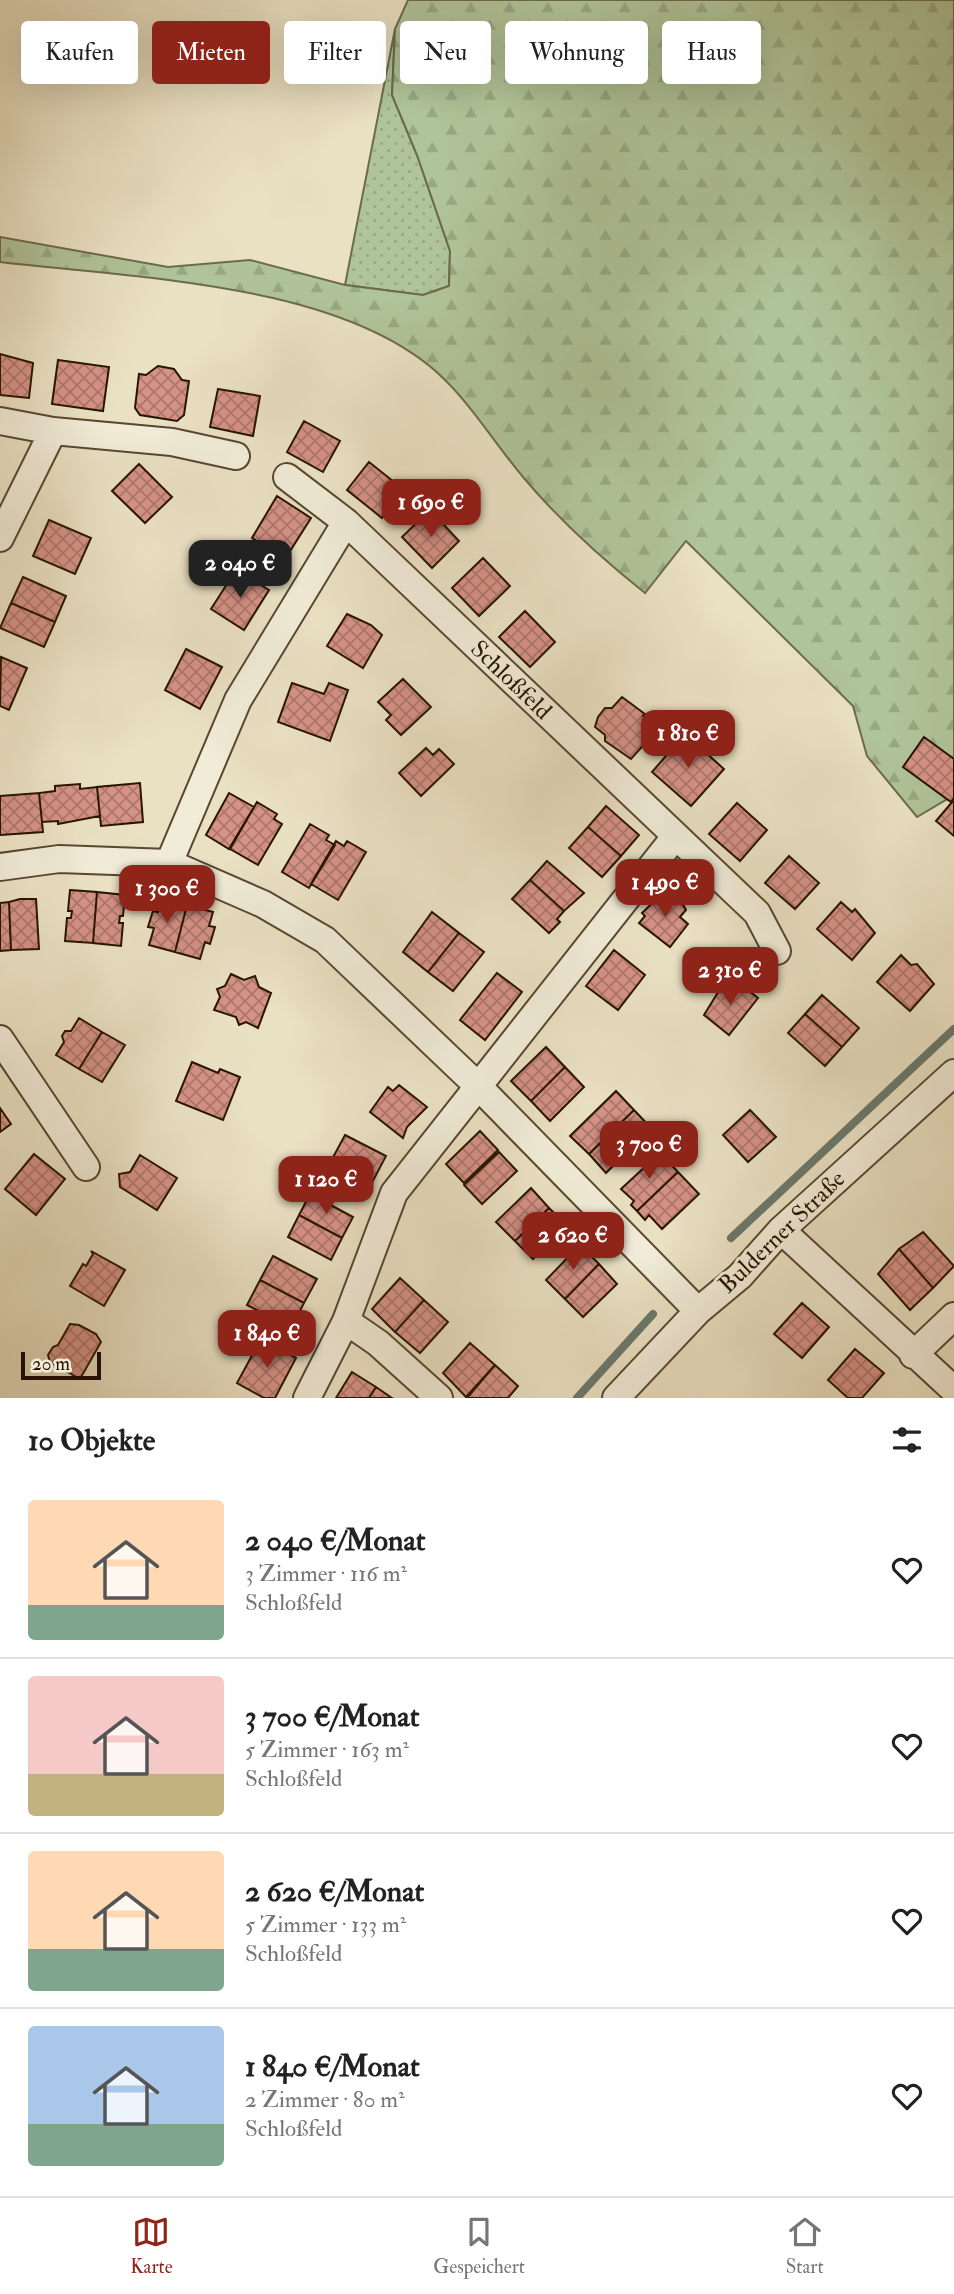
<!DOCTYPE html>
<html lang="de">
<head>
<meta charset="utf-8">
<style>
  :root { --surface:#fff; --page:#f6f6f6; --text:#222; --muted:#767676; --line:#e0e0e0; --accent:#8f2418 }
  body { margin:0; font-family:"IM FELL Double Pica",serif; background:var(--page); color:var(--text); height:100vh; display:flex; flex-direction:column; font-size:26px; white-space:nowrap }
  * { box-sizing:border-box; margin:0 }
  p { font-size:23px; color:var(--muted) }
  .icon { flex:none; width:38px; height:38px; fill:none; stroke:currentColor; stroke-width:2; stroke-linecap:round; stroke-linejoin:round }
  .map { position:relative; height:1398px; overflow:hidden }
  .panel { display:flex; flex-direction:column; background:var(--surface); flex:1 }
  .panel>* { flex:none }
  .guide { position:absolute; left:21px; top:21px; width:914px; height:63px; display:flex; gap:14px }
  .scale { position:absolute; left:21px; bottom:18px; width:80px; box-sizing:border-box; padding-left:7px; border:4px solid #281400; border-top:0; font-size:19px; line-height:24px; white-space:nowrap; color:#281400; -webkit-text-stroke:5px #f1ecd8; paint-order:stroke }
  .price { position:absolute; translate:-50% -60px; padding:0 16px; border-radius:14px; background:var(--accent); color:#fff; font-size:23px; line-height:46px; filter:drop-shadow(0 2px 4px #0008) }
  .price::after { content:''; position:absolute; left:50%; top:42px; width:21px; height:16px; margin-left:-10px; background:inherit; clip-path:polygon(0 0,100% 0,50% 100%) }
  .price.selected { background:#222; color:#fff }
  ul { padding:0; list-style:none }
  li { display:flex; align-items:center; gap:21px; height:175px; padding:0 28px }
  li+li { border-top:2px solid var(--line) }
  li span { display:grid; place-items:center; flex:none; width:196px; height:140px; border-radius:7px; color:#555 }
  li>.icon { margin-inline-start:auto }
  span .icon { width:84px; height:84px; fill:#fffc; stroke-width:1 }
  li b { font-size:30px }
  h2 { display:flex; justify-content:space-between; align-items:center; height:84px; padding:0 28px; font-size:30px }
  .chip { padding:0 24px; border-radius:7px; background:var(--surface); box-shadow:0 7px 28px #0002; font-size:24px; line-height:63px }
  .chip.selected { background:var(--accent); color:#fff }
  .tabs { display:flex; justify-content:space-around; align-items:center; height:98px; border-top:2px solid var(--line); background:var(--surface); font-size:19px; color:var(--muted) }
  .tabs a { display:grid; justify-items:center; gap:4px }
  .tabs .selected { color:var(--accent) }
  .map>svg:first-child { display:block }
</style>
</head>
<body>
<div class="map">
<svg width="954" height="1398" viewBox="0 0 954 1398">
  <defs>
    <pattern id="grass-dots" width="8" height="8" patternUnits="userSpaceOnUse" patternTransform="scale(1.75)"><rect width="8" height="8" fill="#b0c499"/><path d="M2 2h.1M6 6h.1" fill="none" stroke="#97a882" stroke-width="1.8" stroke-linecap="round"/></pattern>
    <pattern id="forest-firs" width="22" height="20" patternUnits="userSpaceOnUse" patternTransform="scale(1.75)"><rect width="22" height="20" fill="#b0c499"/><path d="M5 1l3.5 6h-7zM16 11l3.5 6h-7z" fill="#97a882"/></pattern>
    <pattern id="building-cross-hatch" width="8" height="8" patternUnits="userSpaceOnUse" patternTransform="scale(1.75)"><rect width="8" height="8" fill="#d59286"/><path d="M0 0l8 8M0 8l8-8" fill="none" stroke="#ad766b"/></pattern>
  </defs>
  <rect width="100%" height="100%" fill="#eae1c3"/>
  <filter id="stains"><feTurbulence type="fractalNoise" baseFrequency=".00286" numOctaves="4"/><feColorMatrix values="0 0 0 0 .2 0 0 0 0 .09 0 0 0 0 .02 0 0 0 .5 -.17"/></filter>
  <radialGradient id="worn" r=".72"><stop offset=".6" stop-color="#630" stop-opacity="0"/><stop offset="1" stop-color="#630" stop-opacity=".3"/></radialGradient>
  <!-- grass -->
  <path fill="url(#grass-dots)" stroke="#6c6c4c" stroke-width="2" d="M395,29L392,95L417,155L450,251L449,286L423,295L345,285Z"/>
  <!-- forest -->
  <path fill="url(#forest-firs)" stroke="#6c6c4c" stroke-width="2" d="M408,0H954V795L917,817L867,756L853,706L686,541L645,593C601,558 559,520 523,477C496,445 473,407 443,378C344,282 132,278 0,262V237L168,267L250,260L345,285L423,295L449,286L450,251L417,155L392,95L395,29Z"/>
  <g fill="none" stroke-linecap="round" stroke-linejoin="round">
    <!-- stream -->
    <path stroke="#6b796d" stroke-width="8" d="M731,1238L954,1029
      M577,1398L653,1314"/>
  </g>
  <!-- building -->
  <path fill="url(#building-cross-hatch)" stroke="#281400" stroke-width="2" d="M0,354L33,363L29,398L0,395Z
    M58,360L109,367L103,411L52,404Z
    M158,366L174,369L182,380L189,381L184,415L177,421L140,415L135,408L139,374L146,375Z
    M218,389L260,396L253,436L210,427Z
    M304,421L340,441L323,472L287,452Z
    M369,462L404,490L382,518L347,490Z
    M139,464L172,497L145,523L112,491Z
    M277,496L311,518L285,559L252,538Z
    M430,510L459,541L432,568L402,537Z
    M49,520L91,538L75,574L33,556Z
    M483,558L510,586L479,616L452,588Z
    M236,570L269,590L244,630L211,609Z
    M23,577L66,596L55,622L11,603Z
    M11,603L55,622L44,647L0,628Z
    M525,611L555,642L530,667L499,637Z
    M347,614L371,625L382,635L363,668L327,646Z
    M186,649L222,667L200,709L165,690Z
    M1,657L27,668L9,710L0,706Z
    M403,679L431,707L401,735L386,720L391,715L378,702Z
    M292,683L324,694L329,683L348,690L330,741L278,722Z
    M622,697L645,714L643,716L658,729L631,759L605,741V735L595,727L598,717L605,708H612Z
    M685,734L724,769L691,806L652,772Z
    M924,737L954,759V798L951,802L903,767Z
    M426,748L433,755L439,749L454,764L421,796L399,773Z
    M140,783L143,822L101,826L97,787Z
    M80,784V789L97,787L100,816L58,824V821L42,822L39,793L55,791V786Z
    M39,793L43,832L0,835V796Z
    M229,793L254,807L229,849L206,835Z
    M953,801L954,802V836L936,821Z
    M257,802L277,814L274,819L282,824L258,865L230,849Z
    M737,803L767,830L740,861L709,834Z
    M606,806L639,835L621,856L588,827Z
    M310,824L329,835L326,840L335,845L309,888L282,872Z
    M588,827L621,856L602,877L569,848Z
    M336,841L344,846L347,841L366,852L338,900L311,884Z
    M789,856L819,883L795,909L765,883Z
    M547,861L584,893L564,911L530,880Z
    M530,880L564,911L557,919L560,922L549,933L512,899Z
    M70,890L97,892L93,943L65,941L67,918H71L72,911H68Z
    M97,892L125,895L123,916H120L119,923H123L121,946L93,943Z
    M664,892L676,902L681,901L686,910L680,917L688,924L670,947L639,923L645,916L642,913Z
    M20,899H36L39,949L11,950L9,902Z
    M161,899L187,905L175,952L149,945L154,928L148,927L153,911L158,912Z
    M9,902L11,950L0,951V903Z
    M841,902L852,912L855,909L875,933L852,960L817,929Z
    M187,905L213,912L209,926L215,927L210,944L205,942L200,959L175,952Z
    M432,912L459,933L428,972L403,952Z
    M459,933L484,952L453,991L428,972Z
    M614,950L645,975L618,1010L586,986Z
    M901,955L911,965L917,964L934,984L910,1011L877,982Z
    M497,973L522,992L485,1040L460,1020Z
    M231,974L244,980L255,976L259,987L271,993L258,1028L246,1022L239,1025L236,1017L214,1010L220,997L217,989L225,986Z
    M735,980L758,998L729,1035L704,1015L720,989L725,993Z
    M822,995L859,1028L842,1047L805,1014Z
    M805,1014L842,1047L825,1066L788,1033Z
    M79,1018L102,1032L79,1069L56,1055L64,1042L62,1036L65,1031H71Z
    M102,1032L125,1045L102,1082L79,1069Z
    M546,1047L565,1067L531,1101L511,1081Z
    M192,1062L218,1073L220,1069L240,1077L223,1120L176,1101Z
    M565,1067L584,1087L550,1121L531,1101Z
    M399,1085L427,1107L407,1127L403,1138L370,1112L388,1087L393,1091Z
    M616,1091L634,1110L589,1154L570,1136Z
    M0,1108L11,1124L0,1132Z
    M634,1110L651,1128L606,1173L589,1154Z
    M750,1110L776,1137L748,1162L723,1135Z
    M480,1131L498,1150L464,1183L446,1164Z
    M345,1135L386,1156L365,1196L324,1174Z
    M499,1152L517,1171L482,1204L464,1185Z
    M660,1153L678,1172L637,1211L631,1205L634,1201L621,1189Z
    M34,1154L65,1179L36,1215L5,1189Z
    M140,1155L177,1178L157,1210L120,1187L119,1174L130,1172Z
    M678,1172L699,1194L662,1229L649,1215L645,1220L637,1211Z
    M531,1188L549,1208L515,1241L496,1222Z
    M310,1194L353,1217L342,1238L299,1215Z
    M549,1208L567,1226L533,1259L515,1241Z
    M299,1215L342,1238L331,1260L288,1237Z
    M923,1232L954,1266L933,1288L899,1249Z
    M580,1245L599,1264L565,1299L546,1280Z
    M899,1249L933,1288L910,1310L878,1274Z
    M91,1251L125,1270L104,1306L70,1286L83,1264L86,1266L93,1254Z
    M273,1256L317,1279L304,1303L260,1280Z
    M599,1264L617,1284L583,1317L565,1299Z
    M400,1278L424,1300L395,1332L372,1309Z
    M260,1280L304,1303L291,1328L247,1305Z
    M424,1300L448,1322L420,1353L395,1332Z
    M802,1303L829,1327L802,1358L774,1334Z
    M70,1324L79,1325L96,1334L101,1342L80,1379L50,1362L48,1355L53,1347L58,1345Z
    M261,1339L296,1358L275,1398H264L237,1383Z
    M470,1343L495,1365L466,1397L443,1373Z
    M855,1349L884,1373L862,1398H848L828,1380Z
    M495,1365L518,1386L508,1398H467Z
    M352,1372L376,1387L369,1398H336Z
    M376,1387L392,1398H369Z"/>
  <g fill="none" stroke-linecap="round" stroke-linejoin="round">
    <!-- minor casing -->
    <g stroke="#584731" stroke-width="30">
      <path id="minor" d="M0,421L53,431L172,442L236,456
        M287,477L346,522L757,913L777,951
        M0,538L53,431
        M169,863L238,700L346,522
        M0,867L59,859L169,863L263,904L325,940L478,1086L698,1311
        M0,1039L86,1167
        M781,1230L954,1390
        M346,1321L378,1343L439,1398
        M913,1355L954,1316
        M307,1398L346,1321L394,1193L674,838
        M616,1398L698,1311L740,1276L781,1230L954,1073"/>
    </g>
    <!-- minor -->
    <use href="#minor" stroke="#f1ecd8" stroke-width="26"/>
  </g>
  <g text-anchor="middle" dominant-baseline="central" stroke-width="6" stroke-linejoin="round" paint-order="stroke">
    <!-- street labels -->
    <g font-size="24" fill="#281400" stroke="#f1ecd8">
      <text transform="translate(511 680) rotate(44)">Schloßfeld</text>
      <text transform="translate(782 1232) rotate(-44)">Bulderner Straße</text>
    </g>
  </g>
  <rect width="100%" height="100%" filter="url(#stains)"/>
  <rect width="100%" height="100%" fill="url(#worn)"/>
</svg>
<div class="scale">20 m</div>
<b class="price" style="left:431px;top:539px">1 690 €</b>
<b class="price selected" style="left:240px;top:600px">2 040 €</b>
<b class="price" style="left:688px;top:770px">1 810 €</b>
<b class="price" style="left:665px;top:919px">1 490 €</b>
<b class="price" style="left:167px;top:925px">1 300 €</b>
<b class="price" style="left:730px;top:1007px">2 310 €</b>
<b class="price" style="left:649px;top:1181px">3 700 €</b>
<b class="price" style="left:326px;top:1216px">1 120 €</b>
<b class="price" style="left:573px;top:1272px">2 620 €</b>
<b class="price" style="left:267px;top:1370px">1 840 €</b>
<div class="guide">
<a class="chip">Kaufen</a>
<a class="chip selected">Mieten</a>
<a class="chip">Filter</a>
<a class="chip">Neu</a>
<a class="chip">Wohnung</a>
<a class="chip">Haus</a>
</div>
</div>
<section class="panel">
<h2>10 Objekte<svg class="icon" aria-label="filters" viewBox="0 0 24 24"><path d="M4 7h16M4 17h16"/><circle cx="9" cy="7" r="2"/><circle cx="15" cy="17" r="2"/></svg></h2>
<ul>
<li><span style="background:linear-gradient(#ffd9b3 75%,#7fa58c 0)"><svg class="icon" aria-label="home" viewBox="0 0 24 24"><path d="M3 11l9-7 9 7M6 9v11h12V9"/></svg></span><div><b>2 040 €/Monat</b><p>3 Zimmer · 116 m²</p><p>Schloßfeld</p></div><svg class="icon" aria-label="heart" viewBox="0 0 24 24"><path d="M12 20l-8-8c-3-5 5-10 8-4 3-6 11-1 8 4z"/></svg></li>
<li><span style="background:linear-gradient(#f6c9c9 70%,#c2b280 0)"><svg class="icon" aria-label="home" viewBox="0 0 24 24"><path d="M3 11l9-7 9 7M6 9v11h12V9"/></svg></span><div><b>3 700 €/Monat</b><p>5 Zimmer · 163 m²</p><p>Schloßfeld</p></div><svg class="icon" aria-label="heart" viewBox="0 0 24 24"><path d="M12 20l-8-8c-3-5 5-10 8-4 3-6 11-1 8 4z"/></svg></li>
<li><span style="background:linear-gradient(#ffd9b3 70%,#7fa58c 0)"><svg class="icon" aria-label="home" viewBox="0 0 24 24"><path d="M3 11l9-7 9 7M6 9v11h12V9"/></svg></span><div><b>2 620 €/Monat</b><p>5 Zimmer · 133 m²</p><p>Schloßfeld</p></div><svg class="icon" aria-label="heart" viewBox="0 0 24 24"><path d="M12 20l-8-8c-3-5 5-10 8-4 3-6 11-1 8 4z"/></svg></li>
<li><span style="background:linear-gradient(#a9c7e8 70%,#7fa58c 0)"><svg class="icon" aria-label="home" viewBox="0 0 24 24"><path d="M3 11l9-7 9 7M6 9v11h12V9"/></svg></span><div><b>1 840 €/Monat</b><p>2 Zimmer · 80 m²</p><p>Schloßfeld</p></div><svg class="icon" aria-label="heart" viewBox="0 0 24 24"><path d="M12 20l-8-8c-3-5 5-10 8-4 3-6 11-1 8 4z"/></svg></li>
</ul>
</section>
<nav class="tabs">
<a class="selected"><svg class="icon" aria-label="map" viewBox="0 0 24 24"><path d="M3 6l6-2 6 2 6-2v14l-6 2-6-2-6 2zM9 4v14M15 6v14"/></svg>Karte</a>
<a><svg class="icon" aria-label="saved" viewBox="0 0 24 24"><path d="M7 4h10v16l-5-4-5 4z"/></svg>Gespeichert</a>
<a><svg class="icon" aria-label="home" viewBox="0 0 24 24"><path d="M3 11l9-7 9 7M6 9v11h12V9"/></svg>Start</a>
</nav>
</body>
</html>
